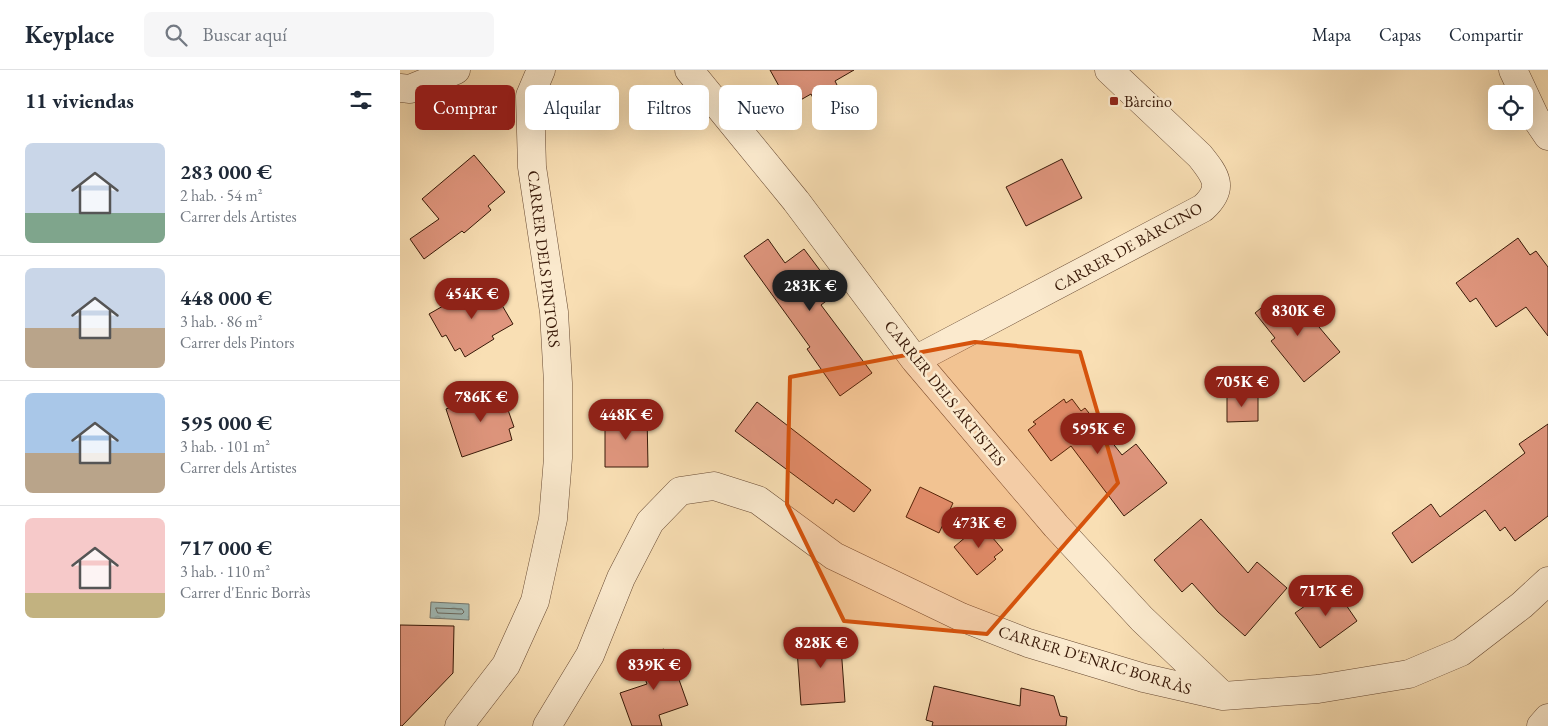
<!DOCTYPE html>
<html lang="es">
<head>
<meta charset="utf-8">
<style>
  :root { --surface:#fff; --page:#f6f6f7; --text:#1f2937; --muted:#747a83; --line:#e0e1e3; --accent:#8f2418 }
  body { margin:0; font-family:"EB Garamond",serif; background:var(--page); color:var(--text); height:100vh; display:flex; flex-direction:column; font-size:19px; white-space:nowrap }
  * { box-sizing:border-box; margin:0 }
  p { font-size:16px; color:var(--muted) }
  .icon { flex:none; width:28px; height:28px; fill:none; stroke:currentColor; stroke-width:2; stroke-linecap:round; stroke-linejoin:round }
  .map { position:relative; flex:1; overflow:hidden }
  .drawer { display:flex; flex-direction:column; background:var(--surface); width:400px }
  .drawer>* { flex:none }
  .top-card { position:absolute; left:15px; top:15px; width:475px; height:45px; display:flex; gap:10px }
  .fabs { position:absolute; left:1088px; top:15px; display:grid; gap:10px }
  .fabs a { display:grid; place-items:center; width:45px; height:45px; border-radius:8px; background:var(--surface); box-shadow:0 5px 20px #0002; font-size:25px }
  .price { position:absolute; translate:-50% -42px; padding:0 11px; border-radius:18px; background:var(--accent); color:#fff; font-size:16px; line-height:32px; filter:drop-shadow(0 1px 2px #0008) }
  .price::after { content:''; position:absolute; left:50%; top:30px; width:15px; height:11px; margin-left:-8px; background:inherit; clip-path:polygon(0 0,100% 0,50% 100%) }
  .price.on { background:#222; color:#fff }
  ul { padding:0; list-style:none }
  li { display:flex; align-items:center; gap:15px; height:125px; padding:0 25px }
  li+li { border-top:1px solid var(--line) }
  li span { display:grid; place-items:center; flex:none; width:140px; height:100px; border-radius:8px; color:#555 }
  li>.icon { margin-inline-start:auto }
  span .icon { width:60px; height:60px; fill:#fffc; stroke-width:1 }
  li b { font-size:21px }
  h2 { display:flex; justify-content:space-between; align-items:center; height:60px; padding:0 25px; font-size:21px }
  .chip { padding:0 18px; border-radius:8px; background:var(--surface); box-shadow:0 5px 20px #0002; font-size:18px; line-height:45px }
  .chip.on { background:var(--accent); color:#fff }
  header { display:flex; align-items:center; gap:30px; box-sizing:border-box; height:70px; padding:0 25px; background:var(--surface); border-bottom:1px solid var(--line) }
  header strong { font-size:24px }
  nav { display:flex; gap:28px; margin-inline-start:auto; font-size:18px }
  .search { width:350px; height:45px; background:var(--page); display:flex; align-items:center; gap:12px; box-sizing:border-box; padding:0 18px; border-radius:8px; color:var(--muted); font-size:19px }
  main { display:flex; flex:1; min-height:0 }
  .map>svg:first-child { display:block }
</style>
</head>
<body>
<header>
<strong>Keyplace</strong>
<div class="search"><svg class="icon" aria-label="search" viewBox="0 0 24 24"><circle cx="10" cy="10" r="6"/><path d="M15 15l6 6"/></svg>Buscar aquí</div>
<nav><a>Mapa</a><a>Capas</a><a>Compartir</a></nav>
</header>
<main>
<section class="drawer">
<h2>11 viviendas<svg class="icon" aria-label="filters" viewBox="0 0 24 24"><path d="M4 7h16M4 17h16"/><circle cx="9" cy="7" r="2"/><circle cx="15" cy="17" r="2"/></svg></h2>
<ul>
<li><span style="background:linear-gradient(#c9d6e8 70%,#7fa58c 0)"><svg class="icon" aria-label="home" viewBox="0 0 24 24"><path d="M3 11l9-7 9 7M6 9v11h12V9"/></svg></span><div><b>283 000 €</b><p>2 hab. · 54 m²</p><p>Carrer dels Artistes</p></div></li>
<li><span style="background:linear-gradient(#c9d6e8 60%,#b9a48a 0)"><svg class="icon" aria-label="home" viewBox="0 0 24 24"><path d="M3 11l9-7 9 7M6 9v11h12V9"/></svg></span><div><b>448 000 €</b><p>3 hab. · 86 m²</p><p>Carrer dels Pintors</p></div></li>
<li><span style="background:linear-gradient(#a9c7e8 60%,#b9a48a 0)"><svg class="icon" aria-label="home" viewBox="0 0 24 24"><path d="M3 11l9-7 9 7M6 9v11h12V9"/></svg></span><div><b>595 000 €</b><p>3 hab. · 101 m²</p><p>Carrer dels Artistes</p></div></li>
<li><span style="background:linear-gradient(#f6c9c9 75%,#c2b280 0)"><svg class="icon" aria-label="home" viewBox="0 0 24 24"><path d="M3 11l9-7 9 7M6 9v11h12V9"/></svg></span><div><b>717 000 €</b><p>3 hab. · 110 m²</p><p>Carrer d'Enric Borràs</p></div></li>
</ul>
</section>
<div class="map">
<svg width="1148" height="656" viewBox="0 0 1148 656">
  <defs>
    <pattern id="water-ripples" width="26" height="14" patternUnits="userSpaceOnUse" patternTransform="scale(1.25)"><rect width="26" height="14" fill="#a1bab6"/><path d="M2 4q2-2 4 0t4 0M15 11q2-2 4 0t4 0" fill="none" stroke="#8b9f9b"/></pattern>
  </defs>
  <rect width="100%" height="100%" fill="#f9dfb4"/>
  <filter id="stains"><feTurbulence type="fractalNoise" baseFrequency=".004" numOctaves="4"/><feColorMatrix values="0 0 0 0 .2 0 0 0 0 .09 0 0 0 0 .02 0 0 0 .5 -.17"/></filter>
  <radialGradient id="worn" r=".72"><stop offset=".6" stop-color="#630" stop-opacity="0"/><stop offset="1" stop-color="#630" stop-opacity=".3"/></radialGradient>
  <!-- water -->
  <path fill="url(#water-ripples)" stroke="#777a70" d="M31,532L69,534V550L30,548Z"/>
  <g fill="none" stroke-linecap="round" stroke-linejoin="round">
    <!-- shore -->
    <path stroke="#6c6a5f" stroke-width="1" d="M36,538L62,539L64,542L62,544L38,543Z"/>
  </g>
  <!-- building -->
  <path fill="#e0967e" stroke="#381908" d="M370,0H454L435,11L438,17L414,30L411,24L390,36Z
    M74,85L105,122L88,136L91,140L64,163L62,161L24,189L10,169L39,149L22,129Z
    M662,89L682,128L626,156L606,117Z
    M1118,168L1130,185L1136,181L1148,197V266L1126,237L1096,257L1076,228L1070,232L1056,213Z
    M368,169L385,193L404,179L437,223L421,235L472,303L440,326L407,279L410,277L344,186Z
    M89,213L113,254L92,266L94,269L65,287L60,278L55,281L46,265L42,267L29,244L66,223L67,226Z
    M893,226L940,282L904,312L871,271L875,268L855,243L872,229L879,237Z
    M101,320L114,357L109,359L112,370L62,387L46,339Z
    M827,324H858V351L827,352Z
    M664,329L666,333L672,329L681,341L685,338L722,385L736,374L767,413L724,446L671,376L651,391L628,360L636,354L633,352Z
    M357,332L471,420L454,442L436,429L433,434L335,361Z
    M247,344L248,397H205V345Z
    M1148,354V446L1115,471L1105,457L1100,461L1085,440L1012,493L992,463L1031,434L1040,447L1125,383L1119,374Z
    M520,417L553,433L539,463L506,447Z
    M801,449L848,503L857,492L887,518L845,566L818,542L792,513L782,522L754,490Z
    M581,454L603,480L594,487L596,489L577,505L554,477Z
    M933,516L957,551L920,578L895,543Z
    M0,555L54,556L53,603L2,656H0Z
    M440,563L445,632L401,635L396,566Z
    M264,579L267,588L272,590L288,635L259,645L262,656H232L220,623L247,614L237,587Z
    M534,616L620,636L621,618L654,626L660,646L667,647L666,656H532L533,652L526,650Z"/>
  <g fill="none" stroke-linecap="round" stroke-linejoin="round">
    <!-- minor casing -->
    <g stroke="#684a33" stroke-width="29">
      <path id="minor" d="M289,0L396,131L515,290L656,456L742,549L822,625
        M1113,0L1135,47L1148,66
        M0,18L10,19L56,0
        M515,290L803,138C825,118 816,106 800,86L709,0
        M59,656L106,595L135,531L153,449L158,388V313L154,242L132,97L130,26L141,0
        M147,656L190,585L221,508L250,452L280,421L314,416L358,430L434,486L561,547L628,573L744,608L823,626L918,619L1009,604L1061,582L1122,535L1148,511
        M1141,656L1148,648"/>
    </g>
    <!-- minor -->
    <use href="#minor" stroke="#fbeace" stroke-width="28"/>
  </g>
  <!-- marked area -->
  <path fill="#d6530c" fill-opacity="0.2" stroke="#d6530c" stroke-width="4" stroke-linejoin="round" d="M575,272L680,282L718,413L587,564L444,551L387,434L390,307Z"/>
  <!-- markers -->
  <rect fill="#8f2418" stroke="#fbeace" stroke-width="2" x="709" y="26" width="10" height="10" rx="2.5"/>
  <g text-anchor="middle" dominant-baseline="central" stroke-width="5" stroke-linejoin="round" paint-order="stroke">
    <!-- poi labels -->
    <g font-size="16" fill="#381908" stroke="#fbeace" text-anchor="start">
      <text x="724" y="31">Bàrcino</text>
    </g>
    <!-- street labels -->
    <g font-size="16" fill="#381908" stroke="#fbeace">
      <text transform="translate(728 177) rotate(-29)">CARRER DE BÀRCINO</text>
      <text transform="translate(144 189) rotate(83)">CARRER DELS PINTORS</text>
      <text transform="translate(545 323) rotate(51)">CARRER DELS ARTISTES</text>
      <text transform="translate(695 590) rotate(17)">CARRER D'ENRIC BORRÀS</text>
    </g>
  </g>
  <rect width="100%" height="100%" filter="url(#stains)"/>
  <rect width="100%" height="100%" fill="url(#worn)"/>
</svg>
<div class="fabs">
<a><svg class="icon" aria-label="locate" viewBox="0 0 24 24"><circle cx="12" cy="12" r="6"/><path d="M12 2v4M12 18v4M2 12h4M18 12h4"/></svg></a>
</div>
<b class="price on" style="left:410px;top:242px">283K €</b>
<b class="price" style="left:72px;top:250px">454K €</b>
<b class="price" style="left:898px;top:267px">830K €</b>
<b class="price" style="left:842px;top:338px">705K €</b>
<b class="price" style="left:81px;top:353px">786K €</b>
<b class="price" style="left:226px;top:371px">448K €</b>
<b class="price" style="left:698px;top:385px">595K €</b>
<b class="price" style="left:579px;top:479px">473K €</b>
<b class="price" style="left:926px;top:547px">717K €</b>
<b class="price" style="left:421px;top:599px">828K €</b>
<b class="price" style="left:254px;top:621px">839K €</b>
<div class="top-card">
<a class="chip on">Comprar</a>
<a class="chip">Alquilar</a>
<a class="chip">Filtros</a>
<a class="chip">Nuevo</a>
<a class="chip">Piso</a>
</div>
</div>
</main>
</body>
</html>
